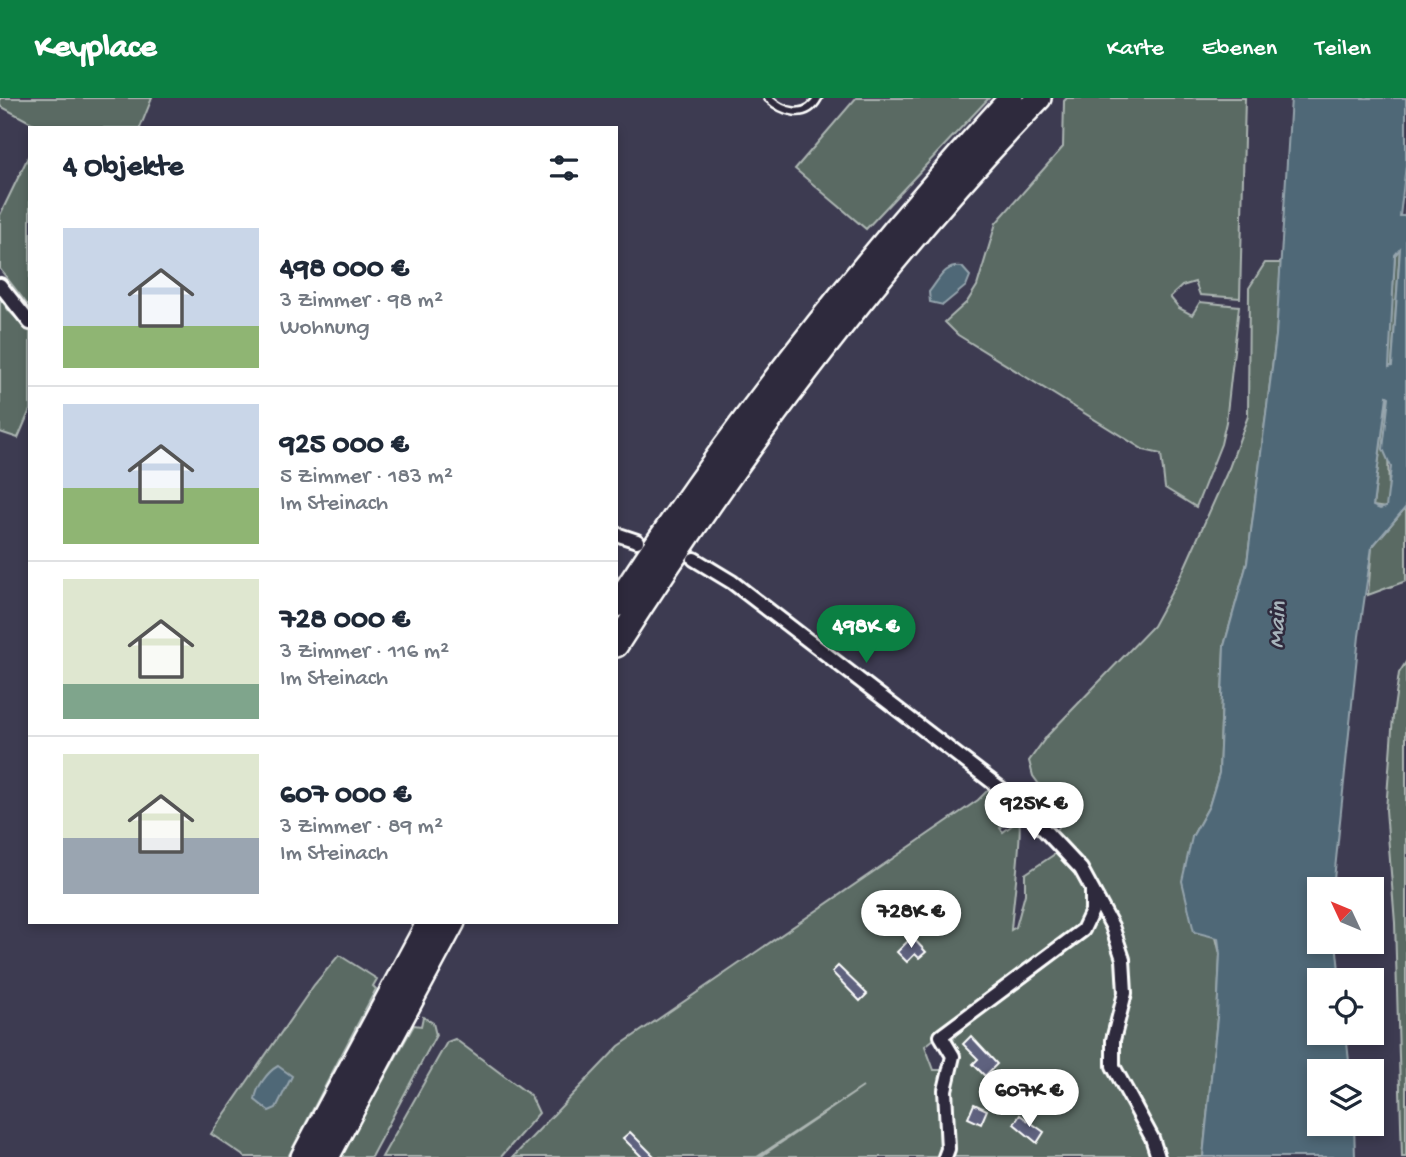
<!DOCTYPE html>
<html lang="de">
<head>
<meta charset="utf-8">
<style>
  :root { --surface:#fff; --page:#f6f6f7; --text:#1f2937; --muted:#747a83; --line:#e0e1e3; --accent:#0b8043 }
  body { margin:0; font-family:"Gochi Hand",sans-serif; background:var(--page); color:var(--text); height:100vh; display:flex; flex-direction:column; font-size:26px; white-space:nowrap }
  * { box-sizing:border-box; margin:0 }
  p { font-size:23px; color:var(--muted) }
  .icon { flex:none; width:38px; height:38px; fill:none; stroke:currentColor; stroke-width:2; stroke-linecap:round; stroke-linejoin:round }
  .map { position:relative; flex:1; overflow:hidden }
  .side { position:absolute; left:28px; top:28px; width:590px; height:798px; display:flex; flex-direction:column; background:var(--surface); border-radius:0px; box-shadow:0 4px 10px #0003 }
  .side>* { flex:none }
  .needle { width:46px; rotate:314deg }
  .buttons { position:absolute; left:1307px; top:779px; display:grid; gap:14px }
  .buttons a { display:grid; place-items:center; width:77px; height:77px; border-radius:0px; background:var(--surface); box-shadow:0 4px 10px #0003; font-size:35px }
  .price { position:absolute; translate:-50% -60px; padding:0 16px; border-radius:24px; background:#fff; color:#222; font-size:23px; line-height:46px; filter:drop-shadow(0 2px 4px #0008) }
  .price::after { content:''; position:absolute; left:50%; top:42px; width:21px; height:16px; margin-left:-10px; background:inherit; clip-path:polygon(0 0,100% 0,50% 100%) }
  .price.selected { background:var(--accent); color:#fff }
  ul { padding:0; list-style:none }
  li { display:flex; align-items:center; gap:21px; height:175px; padding:0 35px }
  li+li { border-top:2px solid var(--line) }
  li span { display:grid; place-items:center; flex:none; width:196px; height:140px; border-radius:0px; color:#555 }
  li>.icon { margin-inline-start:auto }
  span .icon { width:84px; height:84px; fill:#fffc; stroke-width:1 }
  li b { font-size:30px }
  h2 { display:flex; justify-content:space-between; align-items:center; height:84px; padding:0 35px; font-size:30px }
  header { display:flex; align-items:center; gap:42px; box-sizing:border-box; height:98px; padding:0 35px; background:var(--accent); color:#fff }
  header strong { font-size:33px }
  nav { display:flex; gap:38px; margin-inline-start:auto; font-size:24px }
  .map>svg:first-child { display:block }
</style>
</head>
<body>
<header>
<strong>Keyplace</strong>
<nav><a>Karte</a><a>Ebenen</a><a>Teilen</a></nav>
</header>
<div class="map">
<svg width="1406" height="1059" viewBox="0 0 1406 1059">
  <rect width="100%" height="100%" fill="#3d3b51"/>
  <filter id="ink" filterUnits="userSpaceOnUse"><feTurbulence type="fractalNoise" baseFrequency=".0143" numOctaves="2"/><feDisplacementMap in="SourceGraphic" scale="14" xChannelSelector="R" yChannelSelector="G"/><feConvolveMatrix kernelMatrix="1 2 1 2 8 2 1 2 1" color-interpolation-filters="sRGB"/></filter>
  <g filter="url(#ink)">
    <!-- green -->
    <path fill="#5a6b64" stroke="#acb5b2" stroke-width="2" d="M0,0H152L140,30H41L0,8Z
      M856,0H989L866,131L795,71Z
      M1067,0H1245L1240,200L1200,197L1195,184L1182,188L1170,199L1179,210L1192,217L1200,204L1239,208L1226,324L1221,346L1196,409L1165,390L1161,356L1144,352L958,237L945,224L967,204L977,188L996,125L1063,49L1064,3Z
      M30,55V206H27L0,171V117Z
      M1400,150L1392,268L1388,269L1395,157Z
      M1265,165H1281L1276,238L1247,465L1224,548L1219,675L1209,708L1192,739L1220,856L1217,920L1203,1059H1159L1113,968L1123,861L1055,733L1065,722L1033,678L1029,663L1047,638L1153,528L1183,473L1229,370L1248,318L1249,190Z
      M0,200L9,213L30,233V312L18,340L0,334Z
      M1387,297L1389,402L1386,410L1373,408Z
      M1406,409V483L1368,497L1372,449Z
      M1406,564V1059H1402L1395,825L1386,712L1393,618L1399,575Z
      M990,690L1018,713V717L1000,730L1003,734L1019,722C1023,731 1012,815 1011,832L1016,829L1025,796V776L1058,754H1063L1090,791L1088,811L1079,828L925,948L934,972H951L945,1059H760L863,989L757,1059H513L619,948L978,702Z
      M1096,818H1104L1123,874L1110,956L1156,1059H954L952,995L958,968L953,942L958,932C1004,898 1063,865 1096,818Z
      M339,857L377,881L373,888L376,891L288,1059H245L211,1036L314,887Z
      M423,919L433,925L436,937L371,1059H340L414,927L421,928Z
      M455,941L531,998L539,1015L501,1059H382L447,944Z"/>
    <!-- water -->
    <path fill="#4f6877" stroke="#95a4ad" stroke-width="2" fill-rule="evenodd" d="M1291,0H1406V67L1400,118H1405L1406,108V409L1372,449L1359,538L1333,791H1320V844H1336L1340,882H1320V934L1346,935L1350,973H1320V1026H1354L1355,1059H1203L1217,920L1220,856L1218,840L1194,834L1182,783L1192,739L1209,708L1219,675L1224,548L1247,465L1276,238ZM1400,151L1392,268L1389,269L1395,157ZM1387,298L1389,299L1383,351L1391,369L1386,409L1380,411L1373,408Z
      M962,169L970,178L966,188L943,207L930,204L929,194C939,182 944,166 962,169Z
      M278,968L292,978L276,1010L269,1013L255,1002C256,990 267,974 278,968Z"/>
    <!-- building -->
    <path fill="#5e627f" stroke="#fff" stroke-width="2" d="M912,839L926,854L919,860L915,856L907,864L897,854Z
      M838,868L867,896L860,903L832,874Z
      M971,938L997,966L985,978L973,966L978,961L963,946Z
      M974,1006L987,1012L981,1026L968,1020Z
      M1020,1017L1044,1034L1037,1045L1014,1026Z
      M630,1034L655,1059H642L623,1040Z"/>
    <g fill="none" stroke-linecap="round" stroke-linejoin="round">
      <!-- service casing -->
      <g stroke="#fff" stroke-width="11">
        <path id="service" d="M768,0C783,14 806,22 818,0"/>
      </g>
      <!-- minor casing -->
      <g stroke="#fff" stroke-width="18">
        <path id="minor" d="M0,187L30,225
          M616,436L637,443
          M694,461L732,484L1017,703L1081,771L1112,828L1123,861L1125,895L1113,942V968L1152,1040L1158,1059
          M945,1059L948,1051L945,992L953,958L941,938L1083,832L1092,813V793"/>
      </g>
      <!-- motorway casing -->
      <g stroke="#fff" stroke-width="28">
        <path id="motorway" d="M616,507C733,327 866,158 1011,0
          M616,547C740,353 879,166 1039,0
          M303,1059L429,824
          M327,1059L453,824"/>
      </g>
      <!-- service -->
      <use href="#service" stroke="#2f2a3d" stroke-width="6"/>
      <!-- minor -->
      <use href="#minor" stroke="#2f2a3d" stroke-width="12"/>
      <!-- motorway -->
      <use href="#motorway" stroke="#2f2a3d" stroke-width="23"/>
    </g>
  </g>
  <g text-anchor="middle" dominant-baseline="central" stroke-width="5" stroke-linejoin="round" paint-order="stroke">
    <!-- water labels -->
    <g font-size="24" font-style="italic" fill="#a7b4bb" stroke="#2f2a3d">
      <text transform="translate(1279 527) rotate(-87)">Main</text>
    </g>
  </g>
</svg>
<div class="buttons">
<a><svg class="needle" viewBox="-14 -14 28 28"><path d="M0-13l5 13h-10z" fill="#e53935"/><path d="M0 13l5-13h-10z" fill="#747a83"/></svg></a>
<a><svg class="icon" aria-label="locate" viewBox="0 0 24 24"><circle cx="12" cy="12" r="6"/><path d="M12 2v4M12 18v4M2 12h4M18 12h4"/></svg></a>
<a><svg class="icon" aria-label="layers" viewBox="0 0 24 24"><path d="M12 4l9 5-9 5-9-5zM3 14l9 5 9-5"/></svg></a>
</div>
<b class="price selected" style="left:866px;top:567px">498K €</b>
<b class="price" style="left:1034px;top:744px">925K €</b>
<b class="price" style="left:911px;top:852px">728K €</b>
<b class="price" style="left:1029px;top:1031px">607K €</b>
<section class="side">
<h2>4 Objekte<svg class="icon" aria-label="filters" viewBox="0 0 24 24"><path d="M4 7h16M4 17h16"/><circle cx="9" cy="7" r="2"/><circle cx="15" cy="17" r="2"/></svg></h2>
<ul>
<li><span style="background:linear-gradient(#c9d6e8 70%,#8fb573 0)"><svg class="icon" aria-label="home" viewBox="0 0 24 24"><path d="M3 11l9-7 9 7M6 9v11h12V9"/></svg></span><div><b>498 000 €</b><p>3 Zimmer · 98 m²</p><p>Wohnung</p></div></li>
<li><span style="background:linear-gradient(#c9d6e8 60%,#8fb573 0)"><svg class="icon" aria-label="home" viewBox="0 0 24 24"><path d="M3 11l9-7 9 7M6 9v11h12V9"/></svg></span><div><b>925 000 €</b><p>5 Zimmer · 183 m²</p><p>Im Steinach</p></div></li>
<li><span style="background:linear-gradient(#dfe7d0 75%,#7fa58c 0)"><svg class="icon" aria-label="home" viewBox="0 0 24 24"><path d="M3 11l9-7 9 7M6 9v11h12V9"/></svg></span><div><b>728 000 €</b><p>3 Zimmer · 116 m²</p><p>Im Steinach</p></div></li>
<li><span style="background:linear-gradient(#dfe7d0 60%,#9aa5b1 0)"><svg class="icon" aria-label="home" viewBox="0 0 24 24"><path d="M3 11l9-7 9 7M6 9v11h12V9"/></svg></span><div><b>607 000 €</b><p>3 Zimmer · 89 m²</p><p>Im Steinach</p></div></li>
</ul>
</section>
</div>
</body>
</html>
